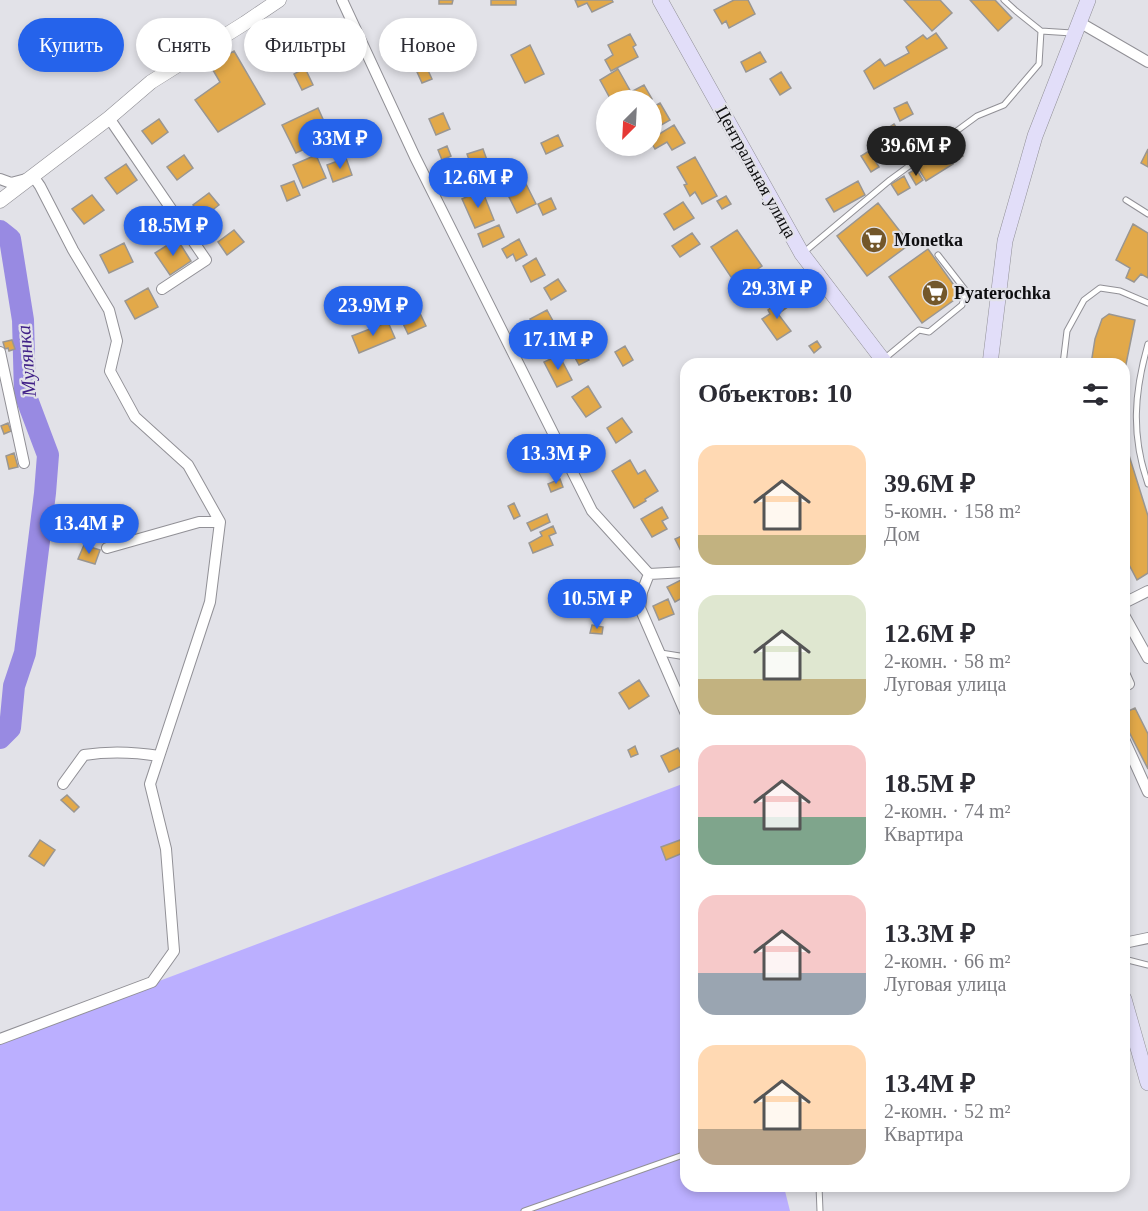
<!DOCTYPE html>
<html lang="ru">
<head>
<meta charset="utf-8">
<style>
  :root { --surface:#fff; --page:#f7f7f7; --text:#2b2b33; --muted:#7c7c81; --accent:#2563eb }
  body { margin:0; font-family:"Times New Roman",serif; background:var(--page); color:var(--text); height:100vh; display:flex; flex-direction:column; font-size:22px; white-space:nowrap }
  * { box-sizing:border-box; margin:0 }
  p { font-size:20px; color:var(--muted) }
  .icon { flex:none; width:33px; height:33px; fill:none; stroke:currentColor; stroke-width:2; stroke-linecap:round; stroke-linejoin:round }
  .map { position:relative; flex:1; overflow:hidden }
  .side { position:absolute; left:680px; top:358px; width:450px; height:834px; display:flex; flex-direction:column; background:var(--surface); border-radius:18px; box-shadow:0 3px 9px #0003 }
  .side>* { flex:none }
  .top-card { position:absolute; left:18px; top:18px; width:570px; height:54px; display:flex; gap:12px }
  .needle { width:39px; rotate:204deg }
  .tools { position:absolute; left:596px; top:90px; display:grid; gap:12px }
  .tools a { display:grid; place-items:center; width:66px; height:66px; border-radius:50%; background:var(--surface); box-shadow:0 3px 9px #0003; font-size:30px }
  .price { position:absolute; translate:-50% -51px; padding:0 14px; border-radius:21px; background:var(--accent); color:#fff; font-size:20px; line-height:39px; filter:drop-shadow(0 2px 3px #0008) }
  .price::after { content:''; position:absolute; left:50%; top:36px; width:18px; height:14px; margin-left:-9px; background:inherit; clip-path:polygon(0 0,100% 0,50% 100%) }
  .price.current { background:#222; color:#fff }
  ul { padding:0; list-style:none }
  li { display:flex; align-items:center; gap:18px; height:150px; padding:0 18px }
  li span { display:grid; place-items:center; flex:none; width:168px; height:120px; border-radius:18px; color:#555 }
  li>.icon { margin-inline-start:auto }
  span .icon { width:72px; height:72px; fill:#fffc; stroke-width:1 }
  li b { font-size:26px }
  h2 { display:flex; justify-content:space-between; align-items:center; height:72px; padding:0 18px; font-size:26px }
  .tag { padding:0 21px; border-radius:27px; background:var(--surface); box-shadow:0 3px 9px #0003; font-size:21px; line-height:54px }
  .tag.current { background:var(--accent); color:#fff }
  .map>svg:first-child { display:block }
</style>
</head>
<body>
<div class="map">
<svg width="1148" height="1211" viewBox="0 0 1148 1211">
  <rect width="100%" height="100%" fill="#e2e2e8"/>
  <!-- green -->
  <path fill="#bbafff" d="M685,783L686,1186L784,1187L790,1211H0V1041Z"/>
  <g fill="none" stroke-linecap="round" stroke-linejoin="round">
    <!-- river -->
    <path stroke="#988ae2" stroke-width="22" d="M0,231L10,239L23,320L25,394L48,455L45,493L25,653L14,686L10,728L0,738"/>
  </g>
  <!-- building -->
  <path fill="#e2a94a" stroke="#9a9691" stroke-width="1.5" d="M439,0H453L452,4H439Z
    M491,0H516V5H491Z
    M575,0H612L613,2L592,12L587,3L578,7Z
    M734,0H748L755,14L729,28L726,21L722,24L714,10Z
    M904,0H940L952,13L932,31Z
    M970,0H995L1012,18L998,31Z
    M936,33L947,48L874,89L864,71L880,59L885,66L909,53L906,47L923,35L927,39Z
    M630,34L636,45L633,47L638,57L611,71L605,60L613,55L608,45Z
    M530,45L544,74L525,83L511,55Z
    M234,51L265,104L218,132L195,100L220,82L210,65Z
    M760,52L766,62L746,72L741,62Z
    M305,68L313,85L302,90L294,74Z
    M427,68L432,79L422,83L417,72Z
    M618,69L631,92L644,85L652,99L650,100H611L600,80Z
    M781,72L791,88L780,95L770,79Z
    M907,102L913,114L900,121L894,108Z
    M660,103L670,120L651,131V108Z
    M318,108L331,137L296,153L282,125Z
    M443,113L450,129L436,135L429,119Z
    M159,119L168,132L152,144L142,131Z
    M894,124L904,139L894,145L885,130Z
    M674,125L685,143L672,150L667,142L655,149L651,142V139Z
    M884,133L898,156L888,162L874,139Z
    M558,135L563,146L546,154L541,143Z
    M953,140L963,156L954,161L944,145Z
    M447,146L451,156L442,160L438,150Z
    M943,148L953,164L926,181L916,165Z
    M483,149L491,171L475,177L467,154Z
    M1148,149V167L1141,163Z
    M869,151L879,167L871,172L861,156Z
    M184,155L193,168L177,180L167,167Z
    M316,155L326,178L303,188L293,165Z
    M695,157L717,196L702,204L695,192L690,196L684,185L687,184L677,167Z
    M346,158L352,175L333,182L327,165Z
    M126,164L137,180L117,194L105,178Z
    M916,169L923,180L916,185L909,173Z
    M904,176L910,188L898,195L891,184Z
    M294,181L300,195L287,201L281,186Z
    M858,181L865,195L834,212L826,199Z
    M526,184L536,204L517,213L507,193Z
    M482,190L494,220L475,228L462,199Z
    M209,193L219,205L202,218L193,205Z
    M92,195L104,210L84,224L72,209Z
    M726,196L731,204L722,209L717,201Z
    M551,198L556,209L543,215L538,204Z
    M683,202L694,218L674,230L664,214Z
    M878,203L910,244L867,276L837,236Z
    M159,212L170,228L150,242L138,226Z
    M1133,224L1148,233V278L1141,274L1134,282L1126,278L1130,268L1116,260Z
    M499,225L504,237L483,247L478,234Z
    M234,230L244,242L227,255L218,242Z
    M737,230L762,266L740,281L735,274L731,277L711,247Z
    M692,233L700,244L680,257L672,246Z
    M177,239L191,261L170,275L155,253Z
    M519,239L527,255L516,261L513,254L507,258L502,249Z
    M124,243L133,262L109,273L100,255Z
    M928,249L961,295L922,323L889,277Z
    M536,258L545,275L531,282L523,266Z
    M770,278L778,289L766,297L758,286Z
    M558,279L566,291L551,300L544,288Z
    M148,288L158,307L135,319L125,301Z
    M783,299L789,306L778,314L791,331L777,340L762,319L770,314L768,310Z
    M416,305L426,326L408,334L398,313Z
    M547,310L563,339L546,349L530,319Z
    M1109,314L1135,320L1124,374V364H1091L1095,339L1102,319Z
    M388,322L395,338L359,353L352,336Z
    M12,340L15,349L9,351L8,348L5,349L3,342Z
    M817,341L821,347L814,353L809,346Z
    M625,346L633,360L623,366L615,352Z
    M582,349L589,360L579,365L573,354Z
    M559,355L572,380L557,387L544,362Z
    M588,386L601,407L586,417L572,397Z
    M1124,415L1128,452L1124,453Z
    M622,418L632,432L616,443L607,428Z
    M8,423L11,431L4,434L1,426Z
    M541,437L545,445L535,449L531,441Z
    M1128,452L1148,516V573L1137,580L1124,555V453Z
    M14,453L18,467L9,469L6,456Z
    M630,460L638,474L645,470L658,491L645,499L646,501L634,508L612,471Z
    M560,479L563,487L551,492L548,484Z
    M514,503L520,516L514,519L508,506Z
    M662,507L668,518L662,521L667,529L652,537L641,519Z
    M547,514L550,522L531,531L527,523Z
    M553,526L556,533L549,536L553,545L533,553L529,543L542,536L540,532Z
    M686,534V556L684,557L675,539Z
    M84,545L100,550L95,564L78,559Z
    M683,579L686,585V605L682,598L675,602L667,587Z
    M571,581L577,593L562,600L557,589Z
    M668,599L674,614L659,620L653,606Z
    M592,625L603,627L602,634L590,633Z
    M639,680L649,696L629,709L619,693Z
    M1135,708L1148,734V769L1124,722V713Z
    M635,746L638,754L631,757L628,750Z
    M678,748L686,764L669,772L661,756Z
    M67,795L79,807L74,812L61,800Z
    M40,840L55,850L44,866L29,856Z
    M680,840L685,852L666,860L661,847Z"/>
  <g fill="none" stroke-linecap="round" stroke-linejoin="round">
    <!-- service casing -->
    <g stroke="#919096" stroke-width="7">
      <path id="service" d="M1004,0L1016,11L1041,31
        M1126,200L1148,214
        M803,253L890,180L977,116L1004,105L1039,64L1041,31L1072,33
        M1148,344C1134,393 1131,435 1148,484
        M884,359L919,330L929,332L962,305L966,291L938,255
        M1063,364L1067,331L1084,300L1100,288L1120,291L1148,303
        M661,653L686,657
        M1124,959L1148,965
        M819,1186L820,1211
        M524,1211L686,1154"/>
    </g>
    <!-- minor casing -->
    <g stroke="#919096" stroke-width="12">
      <path id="minor" d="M342,0L415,157L592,511L649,574L686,572
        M1079,22L1148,62
        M109,118L206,260L162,289
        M0,179L11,183L26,179
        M0,352L24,463
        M107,548L199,522H220
        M649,574L642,592L640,608L686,714
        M1124,603L1148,591
        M1124,615L1148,658
        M1124,673L1129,684L1124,686
        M1124,739L1148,792
        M63,784L84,755C110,751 134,752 159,756
        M1124,943L1148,938
        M0,1039L152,982L174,951L166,849L150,784L210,602L220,522L188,465L135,417L110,371L117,341L109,310L73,250L40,186L33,176"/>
    </g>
    <!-- tertiary casing -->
    <g stroke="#919096" stroke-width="15">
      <path id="tertiary" d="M0,201L109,118L151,82L245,23L279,0"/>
    </g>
    <!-- secondary casing -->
    <g stroke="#919096" stroke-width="16">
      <path id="secondary" d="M660,0L802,254L886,364
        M990,364L1005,241L1035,136L1088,0
        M1124,999L1148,1083"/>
    </g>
    <!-- service -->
    <use href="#service" stroke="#fff" stroke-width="5"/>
    <!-- minor -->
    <use href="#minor" stroke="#fff" stroke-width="10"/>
    <!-- tertiary -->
    <use href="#tertiary" stroke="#fff" stroke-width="14"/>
    <!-- secondary -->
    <use href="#secondary" stroke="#e2def9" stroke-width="15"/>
  </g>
  <!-- icons -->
  <defs>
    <g id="supermarket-disc" transform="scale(1.35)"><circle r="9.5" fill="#73572a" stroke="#e2e2e8"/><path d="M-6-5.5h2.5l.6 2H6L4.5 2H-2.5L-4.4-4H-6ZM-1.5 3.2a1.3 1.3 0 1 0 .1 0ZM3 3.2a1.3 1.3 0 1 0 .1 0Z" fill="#fff"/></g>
  </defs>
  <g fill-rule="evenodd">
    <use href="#supermarket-disc" x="874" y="240"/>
    <use href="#supermarket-disc" x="935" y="293"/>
  </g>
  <g text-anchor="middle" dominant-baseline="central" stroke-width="4.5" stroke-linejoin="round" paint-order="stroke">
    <!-- street labels -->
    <g font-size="18" fill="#0e0e10" stroke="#e2e2e8">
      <text transform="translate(756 172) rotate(61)">Центральная улица</text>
    </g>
    <!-- poi labels -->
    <g font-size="18" font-weight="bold" fill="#0e0e10" stroke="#e2e2e8" text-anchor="start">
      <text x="894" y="240">Monetka</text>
      <text x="954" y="293">Pyaterochka</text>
    </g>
    <!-- water labels -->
    <g font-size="20" font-style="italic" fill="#402087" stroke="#e2e2e8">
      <text transform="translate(26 361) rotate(-95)">Мулянка</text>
    </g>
  </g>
</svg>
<div class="tools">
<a><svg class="needle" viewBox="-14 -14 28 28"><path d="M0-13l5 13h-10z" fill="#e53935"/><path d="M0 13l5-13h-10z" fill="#7c7c81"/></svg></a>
</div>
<b class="price" style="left:340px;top:170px">33M ₽</b>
<b class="price current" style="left:916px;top:177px">39.6M ₽</b>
<b class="price" style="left:478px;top:209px">12.6M ₽</b>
<b class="price" style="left:173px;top:257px">18.5M ₽</b>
<b class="price" style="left:777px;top:320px">29.3M ₽</b>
<b class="price" style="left:373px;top:337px">23.9M ₽</b>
<b class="price" style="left:558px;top:371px">17.1M ₽</b>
<b class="price" style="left:556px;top:485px">13.3M ₽</b>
<b class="price" style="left:89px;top:555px">13.4M ₽</b>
<b class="price" style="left:597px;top:630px">10.5M ₽</b>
<div class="top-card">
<a class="tag current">Купить</a>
<a class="tag">Снять</a>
<a class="tag">Фильтры</a>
<a class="tag">Новое</a>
</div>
<section class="side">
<h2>Объектов: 10<svg class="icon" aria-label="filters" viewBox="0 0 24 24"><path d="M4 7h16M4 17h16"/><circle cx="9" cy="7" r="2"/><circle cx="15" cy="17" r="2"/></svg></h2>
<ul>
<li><span style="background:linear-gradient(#ffd9b3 75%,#c2b280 0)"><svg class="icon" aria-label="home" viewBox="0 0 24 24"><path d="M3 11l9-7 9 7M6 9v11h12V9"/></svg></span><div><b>39.6M ₽</b><p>5-комн. · 158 m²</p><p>Дом</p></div></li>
<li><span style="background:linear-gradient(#dfe7d0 70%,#c2b280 0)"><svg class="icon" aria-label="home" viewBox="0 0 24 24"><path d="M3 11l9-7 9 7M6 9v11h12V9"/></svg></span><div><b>12.6M ₽</b><p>2-комн. · 58 m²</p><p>Луговая улица</p></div></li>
<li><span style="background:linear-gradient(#f6c9c9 60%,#7fa58c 0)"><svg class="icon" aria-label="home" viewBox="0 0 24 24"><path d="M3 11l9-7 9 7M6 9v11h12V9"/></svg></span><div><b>18.5M ₽</b><p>2-комн. · 74 m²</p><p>Квартира</p></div></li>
<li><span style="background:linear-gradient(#f6c9c9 65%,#9aa5b1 0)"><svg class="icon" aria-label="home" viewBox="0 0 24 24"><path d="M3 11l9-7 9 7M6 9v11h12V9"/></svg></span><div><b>13.3M ₽</b><p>2-комн. · 66 m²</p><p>Луговая улица</p></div></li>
<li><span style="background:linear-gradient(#ffd9b3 70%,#b9a48a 0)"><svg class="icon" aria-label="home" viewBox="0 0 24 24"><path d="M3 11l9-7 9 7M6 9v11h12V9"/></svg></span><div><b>13.4M ₽</b><p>2-комн. · 52 m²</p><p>Квартира</p></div></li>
</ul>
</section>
</div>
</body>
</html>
